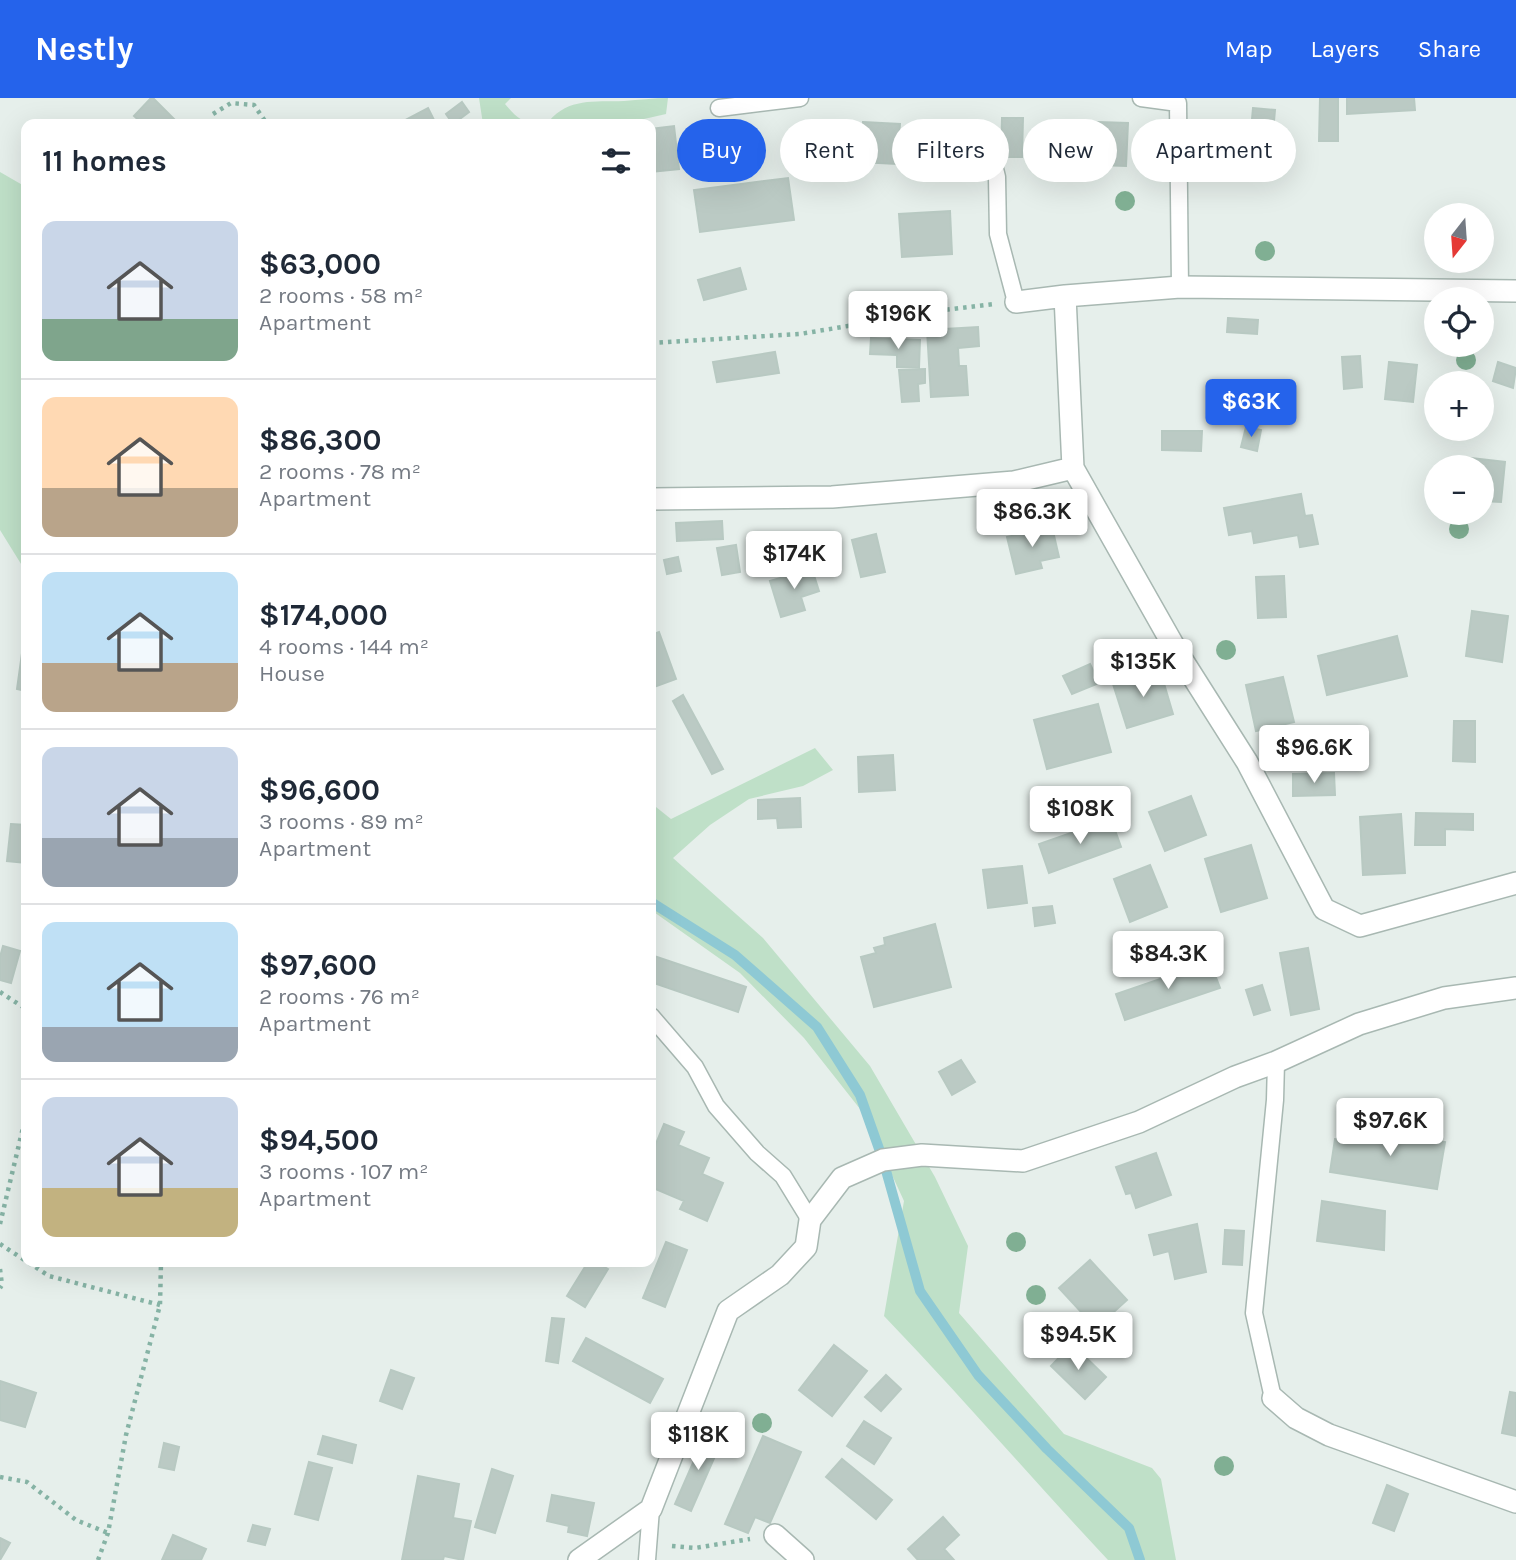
<!DOCTYPE html>
<html lang="en">
<head>
<meta charset="utf-8">
<style>
  :root { --surface:#fff; --page:#f6f6f7; --text:#1f2937; --muted:#747a83; --line:#e0e1e3; --accent:#2563eb }
  body { margin:0; font-family:Karla,sans-serif; background:var(--page); color:var(--text); height:100vh; display:flex; flex-direction:column; font-size:26px; white-space:nowrap }
  * { box-sizing:border-box; margin:0 }
  p { font-size:23px; color:var(--muted) }
  .icon { flex:none; width:38px; height:38px; fill:none; stroke:currentColor; stroke-width:2; stroke-linecap:round; stroke-linejoin:round }
  .map { position:relative; flex:1; overflow:hidden }
  .sheet { position:absolute; left:21px; top:21px; width:635px; height:1148px; display:flex; flex-direction:column; background:var(--surface); border-radius:14px; box-shadow:0 7px 28px #0002 }
  .sheet>* { flex:none }
  .top-card { position:absolute; left:677px; top:21px; width:665px; height:63px; display:flex; gap:14px }
  .needle { width:46px; rotate:197deg }
  .controls { position:absolute; left:1424px; top:105px; display:grid; gap:14px }
  .controls a { display:grid; place-items:center; width:70px; height:70px; border-radius:50%; background:var(--surface); box-shadow:0 7px 28px #0002; font-size:35px }
  .price { position:absolute; translate:-50% -60px; padding:0 16px; border-radius:7px; background:#fff; color:#222; font-size:23px; line-height:46px; filter:drop-shadow(0 2px 4px #0008) }
  .price::after { content:''; position:absolute; left:50%; top:42px; width:21px; height:16px; margin-left:-10px; background:inherit; clip-path:polygon(0 0,100% 0,50% 100%) }
  .price.current { background:var(--accent); color:#fff }
  ul { padding:0; list-style:none }
  li { display:flex; align-items:center; gap:21px; height:175px; padding:0 21px }
  li+li { border-top:2px solid var(--line) }
  li span { display:grid; place-items:center; flex:none; width:196px; height:140px; border-radius:14px; color:#555 }
  li>.icon { margin-inline-start:auto }
  span .icon { width:84px; height:84px; fill:#fffc; stroke-width:1 }
  li b { font-size:30px }
  h2 { display:flex; justify-content:space-between; align-items:center; height:84px; padding:0 21px; font-size:30px }
  .tag { padding:0 24px; border-radius:32px; background:var(--surface); box-shadow:0 7px 28px #0002; font-size:24px; line-height:63px }
  .tag.current { background:var(--accent); color:#fff }
  header { display:flex; align-items:center; gap:42px; box-sizing:border-box; height:98px; padding:0 35px; background:var(--accent); color:#fff }
  header strong { font-size:33px }
  nav { display:flex; gap:38px; margin-inline-start:auto; font-size:24px }
  .map>svg:first-child { display:block }
</style>
</head>
<body>
<header>
<strong>Nestly</strong>
<nav><a>Map</a><a>Layers</a><a>Share</a></nav>
</header>
<div class="map">
<svg width="1516" height="1462" viewBox="0 0 1516 1462">
  <rect width="100%" height="100%" fill="#e6efeb"/>
  <!-- green -->
  <path fill="#bfe0c8" d="M479,0H511L505,6C520,24 525,26 549,23C569,0 593,4 624,3C639,2 653,0 668,0L666,16L622,26H483Z
    M0,74L26,89V474L0,432Z
    M815,650L833,672L803,688L749,701L710,727L673,760L763,840L870,968L935,1079L968,1148L959,1215L1064,1336L1152,1370L1161,1381L1176,1462H1108C1033,1382 961,1298 884,1218L904,1103L864,1016L804,940L740,875L651,812V705L671,721Z"/>
  <g fill="none" stroke-linecap="round" stroke-linejoin="round">
    <!-- stream -->
    <path stroke="#8ec9d4" stroke-width="10" d="M651,804L735,857L817,929L860,997L883,1062L920,1193L978,1277L1047,1351L1129,1430L1140,1462"/>
  </g>
  <!-- building -->
  <path fill="#bbcac4" stroke="#b8c9c2" stroke-width="2" d="M151,0H153L179,26H143L134,18Z
    M1320,0H1338V43H1319Z
    M1347,0H1414L1415,12L1347,16Z
    M462,4L469,14L453,26L446,16Z
    M428,10L436,26H398Z
    M1253,10L1275,12L1271,56L1249,54Z
    M1002,20H1023L1022,59H1001Z
    M1066,23L1128,25L1126,68L1098,67V45L1066,44Z
    M863,24L900,26L897,66L860,64Z
    M674,28L679,71L651,74V31Z
    M1057,43L1060,65L1037,67L1035,46Z
    M788,80L794,122L700,134L694,92Z
    M950,113L952,156L902,159L899,116Z
    M740,170L746,191L704,202L698,182Z
    M1228,220L1258,222L1257,236L1227,234Z
    M978,229L979,248L958,250L959,268H966L968,297L931,299L927,232Z
    M871,240L920,242L919,270L897,269V257L870,256Z
    M775,254L779,275L717,284L713,264Z
    M1360,258L1362,289L1344,291L1342,259Z
    M1389,264L1417,267L1413,304L1385,301Z
    M1498,264L1516,270L1513,290L1493,283Z
    M925,271V285L918,286L919,303L902,304L899,272Z
    M1246,329L1261,332L1257,353L1241,349Z
    M1162,333H1202L1201,353L1162,352Z
    M1471,360L1505,364L1501,404L1482,403V369H1470Z
    M1301,396L1305,418L1312,417L1318,446L1300,449L1298,437L1254,445L1252,433L1229,437L1224,410Z
    M722,423L723,441L677,443L676,425Z
    M1052,429L1059,459L1040,463L1042,470L1016,476L1007,439Z
    M876,436L885,474L861,479L852,442Z
    M736,447L740,474L722,477L717,450Z
    M678,459L681,473L667,476L664,462Z
    M812,471L819,493L801,499L805,512L781,519L770,483Z
    M1284,478L1286,519L1258,520L1256,479Z
    M1472,513L1508,518L1502,564L1466,558Z
    M659,534L676,581L651,590V537Z
    M1397,538L1407,578L1327,597L1318,558Z
    M24,541H26V593L17,591Z
    M1090,566L1099,585L1072,596L1063,578Z
    M1160,572L1173,616L1127,630L1113,586Z
    M1283,579L1294,624L1256,633L1246,587Z
    M683,597L723,671L712,676L673,603Z
    M1098,606L1111,654L1047,671L1034,622Z
    M1454,623H1475V664L1453,663Z
    M893,657L895,692L859,694L858,659Z
    M1334,675L1335,697L1293,698V676Z
    M1102,695L1110,714L1062,732L1055,713Z
    M1191,698L1206,737L1165,753L1149,714Z
    M800,700L801,729L778,730L777,720L758,721V702Z
    M1416,715L1473,716V732L1445,731V747H1415Z
    M1401,716L1405,775L1363,777L1360,719Z
    M1111,721L1121,749L1049,775L1039,746Z
    M11,726L26,727V765L7,763Z
    M1251,747L1267,800L1221,814L1205,761Z
    M1150,767L1167,809L1130,824L1114,781Z
    M1022,768L1027,805L988,810L983,772Z
    M1052,808L1055,825L1035,828L1033,810Z
    M935,826L951,889L874,909L861,859L876,855L874,850L885,847L884,840Z
    M3,848L20,853L11,885L0,882V859Z
    M1308,850L1319,911L1291,917L1280,855Z
    M651,857L746,889L738,914L651,884Z
    M1210,864L1220,890L1125,922L1116,896Z
    M1262,887L1270,912L1254,917L1246,892Z
    M961,962L975,984L952,997L939,974Z
    M664,1026L684,1034L678,1047L709,1060L702,1076L723,1085L707,1123L680,1111L684,1103L651,1089V1058Z
    M1360,1030L1445,1044L1437,1091L1330,1074L1335,1041L1358,1044Z
    M1156,1055L1171,1097L1136,1110L1131,1095L1126,1096L1116,1069Z
    M1322,1103L1385,1113L1384,1152L1317,1143Z
    M1197,1126L1206,1174L1175,1181L1169,1153L1154,1157L1149,1137Z
    M1225,1132L1244,1133L1242,1167L1223,1166Z
    M666,1144L687,1152L665,1209L643,1200Z
    M1090,1162L1127,1202L1096,1230L1059,1190Z
    M588,1164H596L608,1171L585,1209L567,1198Z
    M552,1220L564,1221L558,1265L546,1263Z
    M586,1240L663,1281L650,1305L573,1263Z
    M1072,1246L1106,1279L1085,1301L1051,1268Z
    M834,1247L867,1273L832,1318L799,1292Z
    M391,1272L414,1280L402,1311L380,1303Z
    M886,1277L901,1291L881,1313L865,1299Z
    M0,1283L36,1295L25,1329L0,1322Z
    M1510,1294L1516,1295V1338L1502,1335Z
    M864,1323L891,1340L874,1366L847,1348Z
    M706,1335L722,1342L691,1413L675,1406Z
    M323,1338L356,1347L352,1365L318,1356Z
    M763,1338L801,1354L770,1425L755,1419L748,1435L725,1426Z
    M164,1345L179,1349L174,1372L159,1369Z
    M842,1361L892,1402L876,1421L826,1379Z
    M309,1364L332,1370L318,1422L295,1416Z
    M492,1371L513,1378L495,1435L475,1429Z
    M418,1378L459,1386L453,1420L471,1423L463,1462L444,1458L443,1462H402Z
    M1387,1387L1408,1396L1394,1433L1373,1425Z
    M552,1397L594,1405L587,1438L568,1434L569,1428L547,1423Z
    M943,1419L959,1437L944,1451L954,1462H918L908,1451Z
    M253,1427L270,1431L265,1447L248,1443Z
    M173,1437L206,1451L201,1462H162Z
    M0,1440L10,1445L0,1462Z"/>
  <g fill="none" stroke-linecap="round" stroke-linejoin="round">
    <!-- lane casing -->
    <g stroke="#a8b8b2" stroke-width="19">
      <path id="lane" d="M1141,0L1178,5L1180,189
        M719,10L800,0
        M988,43L997,79L998,136L1016,204
        M651,918L695,969L716,1008L757,1055L783,1078L810,1122
        M1273,1300L1254,1215L1275,1002L1276,964
        M647,1462L651,1411"/>
    </g>
    <!-- street casing -->
    <g stroke="#a8b8b2" stroke-width="24">
      <path id="street" d="M1016,204L1065,198
        M1073,370L1176,552L1247,664L1324,811L1360,828L1516,785
        M651,401L832,399L1014,384L1073,370L1065,198L1180,189L1516,193
        M1273,1300L1296,1320L1329,1337L1516,1404
        M775,1437L803,1462
        M579,1462L651,1411L728,1213L780,1177L806,1149L810,1122L842,1080L883,1062L922,1057L1023,1063L1139,1024L1235,979L1276,964L1359,926L1444,900L1516,890"/>
    </g>
    <!-- path -->
    <path stroke="#86b3a5" stroke-width="4.5" stroke-dasharray="3.5 5" stroke-linecap="butt" d="M213,16L231,5L254,7L267,26
      M651,245L800,236L944,212L994,206
      M0,894L26,911
      M0,1126L26,1017
      M0,1146L49,1178L160,1207
      M0,1171L2,1187L0,1190
      M0,1379L27,1384L76,1422L108,1435
      M672,1448L695,1450L750,1441
      M98,1462L108,1435L126,1337L160,1207L161,1164"/>
    <!-- lane -->
    <use href="#lane" stroke="#fff" stroke-width="16"/>
    <!-- street -->
    <use href="#street" stroke="#fff" stroke-width="21"/>
  </g>
  <!-- trees -->
  <g fill="#80af93">
    <circle cx="1125" cy="103" r="10"/>
    <circle cx="1265" cy="153" r="10"/>
    <circle cx="1466" cy="262" r="10"/>
    <circle cx="1459" cy="431" r="10"/>
    <circle cx="1226" cy="552" r="10"/>
    <circle cx="1016" cy="1144" r="10"/>
    <circle cx="1036" cy="1197" r="10"/>
    <circle cx="762" cy="1325" r="10"/>
    <circle cx="1224" cy="1368" r="10"/>
  </g>
</svg>
<div class="controls">
<a><svg class="needle" viewBox="-14 -14 28 28"><path d="M0-13l5 13h-10z" fill="#e53935"/><path d="M0 13l5-13h-10z" fill="#747a83"/></svg></a>
<a><svg class="icon" aria-label="locate" viewBox="0 0 24 24"><circle cx="12" cy="12" r="6"/><path d="M12 2v4M12 18v4M2 12h4M18 12h4"/></svg></a>
<a>+</a>
<a>−</a>
</div>
<b class="price" style="left:898px;top:253px">$196K</b>
<b class="price current" style="left:1251px;top:341px">$63K</b>
<b class="price" style="left:1032px;top:451px">$86.3K</b>
<b class="price" style="left:794px;top:493px">$174K</b>
<b class="price" style="left:1143px;top:601px">$135K</b>
<b class="price" style="left:1314px;top:687px">$96.6K</b>
<b class="price" style="left:1080px;top:748px">$108K</b>
<b class="price" style="left:1168px;top:893px">$84.3K</b>
<b class="price" style="left:1390px;top:1060px">$97.6K</b>
<b class="price" style="left:1078px;top:1274px">$94.5K</b>
<b class="price" style="left:698px;top:1374px">$118K</b>
<div class="top-card">
<a class="tag current">Buy</a>
<a class="tag">Rent</a>
<a class="tag">Filters</a>
<a class="tag">New</a>
<a class="tag">Apartment</a>
</div>
<section class="sheet">
<h2>11 homes<svg class="icon" aria-label="filters" viewBox="0 0 24 24"><path d="M4 7h16M4 17h16"/><circle cx="9" cy="7" r="2"/><circle cx="15" cy="17" r="2"/></svg></h2>
<ul>
<li><span style="background:linear-gradient(#c9d6e8 70%,#7fa58c 0)"><svg class="icon" aria-label="home" viewBox="0 0 24 24"><path d="M3 11l9-7 9 7M6 9v11h12V9"/></svg></span><div><b>$63,000</b><p>2 rooms · 58 m²</p><p>Apartment</p></div></li>
<li><span style="background:linear-gradient(#ffd9b3 65%,#b9a48a 0)"><svg class="icon" aria-label="home" viewBox="0 0 24 24"><path d="M3 11l9-7 9 7M6 9v11h12V9"/></svg></span><div><b>$86,300</b><p>2 rooms · 78 m²</p><p>Apartment</p></div></li>
<li><span style="background:linear-gradient(#bfe0f5 65%,#b9a48a 0)"><svg class="icon" aria-label="home" viewBox="0 0 24 24"><path d="M3 11l9-7 9 7M6 9v11h12V9"/></svg></span><div><b>$174,000</b><p>4 rooms · 144 m²</p><p>House</p></div></li>
<li><span style="background:linear-gradient(#c9d6e8 65%,#9aa5b1 0)"><svg class="icon" aria-label="home" viewBox="0 0 24 24"><path d="M3 11l9-7 9 7M6 9v11h12V9"/></svg></span><div><b>$96,600</b><p>3 rooms · 89 m²</p><p>Apartment</p></div></li>
<li><span style="background:linear-gradient(#bfe0f5 75%,#9aa5b1 0)"><svg class="icon" aria-label="home" viewBox="0 0 24 24"><path d="M3 11l9-7 9 7M6 9v11h12V9"/></svg></span><div><b>$97,600</b><p>2 rooms · 76 m²</p><p>Apartment</p></div></li>
<li><span style="background:linear-gradient(#c9d6e8 65%,#c2b280 0)"><svg class="icon" aria-label="home" viewBox="0 0 24 24"><path d="M3 11l9-7 9 7M6 9v11h12V9"/></svg></span><div><b>$94,500</b><p>3 rooms · 107 m²</p><p>Apartment</p></div></li>
</ul>
</section>
</div>
</body>
</html>
